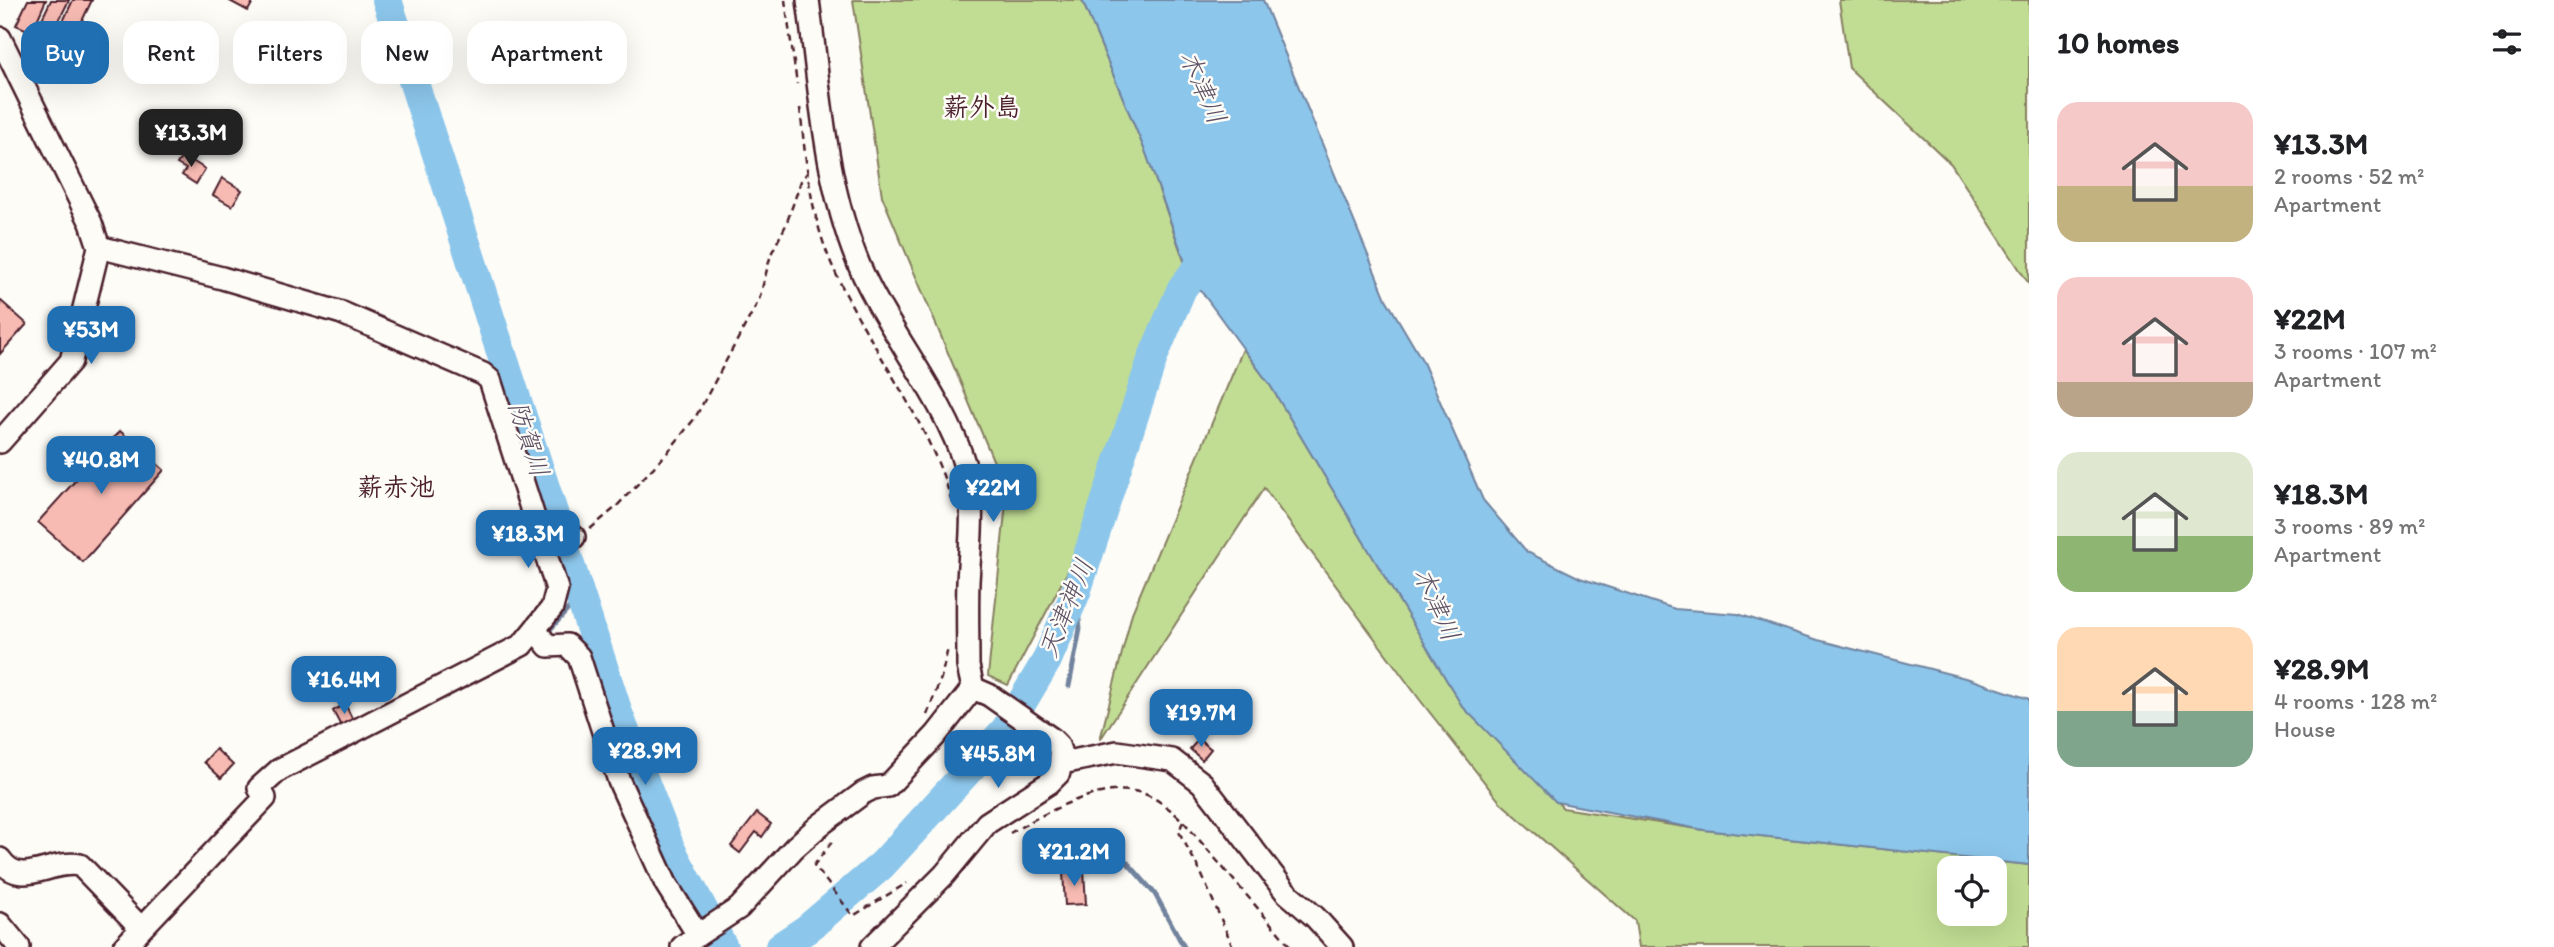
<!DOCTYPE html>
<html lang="en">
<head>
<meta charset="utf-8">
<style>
  :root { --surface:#fff; --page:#f6f6f6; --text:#202124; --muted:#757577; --accent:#1f6fb2 }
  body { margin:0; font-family:Itim,"Klee One",sans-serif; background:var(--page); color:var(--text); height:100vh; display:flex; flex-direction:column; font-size:26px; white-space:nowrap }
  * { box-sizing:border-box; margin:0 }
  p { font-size:23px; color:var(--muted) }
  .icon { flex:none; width:38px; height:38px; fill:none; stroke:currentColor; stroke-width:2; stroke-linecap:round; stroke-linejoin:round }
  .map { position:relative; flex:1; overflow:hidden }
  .sheet { display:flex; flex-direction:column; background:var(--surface); width:525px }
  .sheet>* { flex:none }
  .hud { position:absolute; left:21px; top:21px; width:665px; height:63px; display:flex; gap:14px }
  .buttons { position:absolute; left:1937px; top:856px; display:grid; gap:14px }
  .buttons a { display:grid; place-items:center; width:70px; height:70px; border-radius:14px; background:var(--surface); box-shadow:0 7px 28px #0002; font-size:35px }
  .price { position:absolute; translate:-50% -60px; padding:0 16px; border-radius:14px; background:var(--accent); color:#fff; font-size:23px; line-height:46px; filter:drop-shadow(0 2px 4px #0008) }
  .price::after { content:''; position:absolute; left:50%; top:42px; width:21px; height:16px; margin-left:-10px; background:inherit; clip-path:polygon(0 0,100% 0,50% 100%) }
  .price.active { background:#222; color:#fff }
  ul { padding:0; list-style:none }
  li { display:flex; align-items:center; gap:21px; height:175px; padding:0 28px }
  li span { display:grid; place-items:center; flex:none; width:196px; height:140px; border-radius:21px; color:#555 }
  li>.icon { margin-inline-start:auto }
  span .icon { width:84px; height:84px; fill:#fffc; stroke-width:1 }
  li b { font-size:30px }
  h2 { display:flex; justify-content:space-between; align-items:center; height:84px; padding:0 28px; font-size:30px }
  .tag { padding:0 24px; border-radius:21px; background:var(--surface); box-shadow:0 7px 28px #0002; font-size:24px; line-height:63px }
  .tag.active { background:var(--accent); color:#fff }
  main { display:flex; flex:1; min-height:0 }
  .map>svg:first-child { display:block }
</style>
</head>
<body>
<main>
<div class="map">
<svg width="2029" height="947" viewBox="0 0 2029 947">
  <rect width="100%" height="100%" fill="#fdfcf7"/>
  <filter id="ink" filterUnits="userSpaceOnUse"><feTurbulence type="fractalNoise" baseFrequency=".0143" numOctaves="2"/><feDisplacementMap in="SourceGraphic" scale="14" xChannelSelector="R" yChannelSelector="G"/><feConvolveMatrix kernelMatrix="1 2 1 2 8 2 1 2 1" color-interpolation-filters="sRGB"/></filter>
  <g filter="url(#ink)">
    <!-- green -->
    <path fill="#c1dd94" stroke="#867e60" stroke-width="2" fill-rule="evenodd" d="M853,0H1082L1146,153L1190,278L1153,357L1069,569L1008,685L988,676L1007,493L882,196Z
      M1839,0H2029V284L1951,164L1849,68Z
      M1243,349L1270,385L1462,706L1563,808L1704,830L2029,865V947H1639L1635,921L1500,802L1420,700L1264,488L1100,740L1132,613ZM1950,868H1995V914H1950Z"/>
    <!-- water -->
    <path fill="#8cc6eb" stroke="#72839e" stroke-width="2" d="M1082,0H1263L1386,299L1422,360L1483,500L1527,552L1580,578L1675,609L1738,614L1818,640L1969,679L2029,699V865L1704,830L1556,802L1462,706L1270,385L1190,276L1146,153Z"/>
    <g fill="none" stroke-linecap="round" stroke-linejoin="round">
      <!-- stream -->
      <path stroke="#72839e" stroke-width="5" d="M546,634L580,596
        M1069,686L1080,629L1076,592
        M1096,834L1127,862L1155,894L1184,947
        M137,918L198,854"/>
      <!-- river -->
      <path stroke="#8cc6eb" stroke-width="30" d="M387,0L619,716L670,848L723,947
        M780,947L807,929L882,865L1006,729L1047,660L1076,592L1153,357L1182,288L1215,246"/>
    </g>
    <!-- building -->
    <path fill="#f7bbb3" stroke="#4a1f2b" stroke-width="2" d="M28,0H46L32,32L16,25Z
      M51,0H69L42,55L28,48Z
      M73,0H92L54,80L39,73Z
      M228,0H254L248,11Z
      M183,155L205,169L196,184L182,175L186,169L177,164Z
      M222,178L242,190L232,206L213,195Z
      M0,300L27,324L0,354Z
      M120,431L164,470L83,562L38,522Z
      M345,704L354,722L342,728L333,711Z
      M1199,739L1211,749L1202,760L1190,749Z
      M216,749L233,765L221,778L204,762Z
      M757,813L771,824L762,837L756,832L740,853L731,846Z
      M1084,871L1086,904L1065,905L1063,872Z"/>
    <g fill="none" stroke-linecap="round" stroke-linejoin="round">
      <!-- minor casing -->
      <g stroke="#4a1f2b" stroke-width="26">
        <path id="minor" d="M0,38L91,223L99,247L71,361L0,442
          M99,247L222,278L342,313L483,374L490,380L557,589L552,608L522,645L279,770L259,788L265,798L124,947
          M543,547L574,537
          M536,631L548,646L567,645L579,657L619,781L666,884L698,935L682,947
          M1062,763L1117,752L1172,760L1202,783L1286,892L1315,917L1342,947
          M0,859C21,890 50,859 80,865L140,927
          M0,924L19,947
          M698,935L739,908L795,847L820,825L863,793L873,788L888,786L936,735L973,688L968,666C968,638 967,610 968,582C970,542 976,504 965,466C945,398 887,331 859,265C824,181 820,88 808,0
          M872,947L944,875L987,823L1049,783L1059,773L1061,754L1058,745L1052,739L989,695L973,688"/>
      </g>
      <!-- path -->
      <path stroke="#4a1f2b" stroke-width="2.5" stroke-dasharray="7 5" stroke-linecap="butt" d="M785,0L797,84
        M800,108C806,162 810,215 832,265C867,345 926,415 951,499
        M590,529L615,508L667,453L695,418L759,300L771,254L786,225L801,181L807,173
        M927,715L941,678L948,648
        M1183,821L1179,832L1201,873L1233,947
        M1010,833C1046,813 1089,787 1132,791C1152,793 1169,808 1183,821L1291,947
        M832,842L814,865L853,916L907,883"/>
      <!-- minor -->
      <use href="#minor" stroke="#fdfcf7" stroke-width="21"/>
    </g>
  </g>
  <g text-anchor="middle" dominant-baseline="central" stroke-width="5" stroke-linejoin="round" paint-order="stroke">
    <!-- water labels -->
    <g font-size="26" font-style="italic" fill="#5e5165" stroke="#fdfcf7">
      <text transform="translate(1203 87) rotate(66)">木津川</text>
      <text transform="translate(529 439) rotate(72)">防賀川</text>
      <text transform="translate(1437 604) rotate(66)">木津川</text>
      <text transform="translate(1066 608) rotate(-68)">天津神川</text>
    </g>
    <!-- neighbourhood labels -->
    <g font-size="26" font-weight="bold" fill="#4a1f2b" stroke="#fdfcf7">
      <text x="982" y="107">薪外島</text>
      <text x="396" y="487">薪赤池</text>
    </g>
  </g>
</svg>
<div class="buttons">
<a><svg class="icon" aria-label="locate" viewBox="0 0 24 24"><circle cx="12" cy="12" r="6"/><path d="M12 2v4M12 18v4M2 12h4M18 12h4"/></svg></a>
</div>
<b class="price active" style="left:191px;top:169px">¥13.3M</b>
<b class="price" style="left:91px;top:366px">¥53M</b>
<b class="price" style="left:101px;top:496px">¥40.8M</b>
<b class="price" style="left:993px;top:524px">¥22M</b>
<b class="price" style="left:528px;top:570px">¥18.3M</b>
<b class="price" style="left:344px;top:716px">¥16.4M</b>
<b class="price" style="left:1201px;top:749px">¥19.7M</b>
<b class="price" style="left:645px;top:787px">¥28.9M</b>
<b class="price" style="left:998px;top:790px">¥45.8M</b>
<b class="price" style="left:1074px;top:888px">¥21.2M</b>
<div class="hud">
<a class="tag active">Buy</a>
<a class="tag">Rent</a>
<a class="tag">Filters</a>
<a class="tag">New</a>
<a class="tag">Apartment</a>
</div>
</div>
<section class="sheet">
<h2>10 homes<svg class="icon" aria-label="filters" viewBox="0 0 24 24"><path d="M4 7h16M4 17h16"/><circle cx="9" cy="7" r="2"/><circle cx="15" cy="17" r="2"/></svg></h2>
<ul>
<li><span style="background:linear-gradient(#f6c9c9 60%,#c2b280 0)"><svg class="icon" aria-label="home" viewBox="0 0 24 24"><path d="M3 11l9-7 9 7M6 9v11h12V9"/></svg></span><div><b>¥13.3M</b><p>2 rooms · 52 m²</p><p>Apartment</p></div></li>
<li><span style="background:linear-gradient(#f6c9c9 75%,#b9a48a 0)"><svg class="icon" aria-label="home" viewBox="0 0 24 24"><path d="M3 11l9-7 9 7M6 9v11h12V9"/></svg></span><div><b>¥22M</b><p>3 rooms · 107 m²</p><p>Apartment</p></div></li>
<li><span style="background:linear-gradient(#dfe7d0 60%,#8fb573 0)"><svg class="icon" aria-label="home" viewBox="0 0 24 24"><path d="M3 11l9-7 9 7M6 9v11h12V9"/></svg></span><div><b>¥18.3M</b><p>3 rooms · 89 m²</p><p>Apartment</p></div></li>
<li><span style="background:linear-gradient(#ffd9b3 60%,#7fa58c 0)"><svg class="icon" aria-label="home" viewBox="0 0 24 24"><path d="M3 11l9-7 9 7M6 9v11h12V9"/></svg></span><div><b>¥28.9M</b><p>4 rooms · 128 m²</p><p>House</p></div></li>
</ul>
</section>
</main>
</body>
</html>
